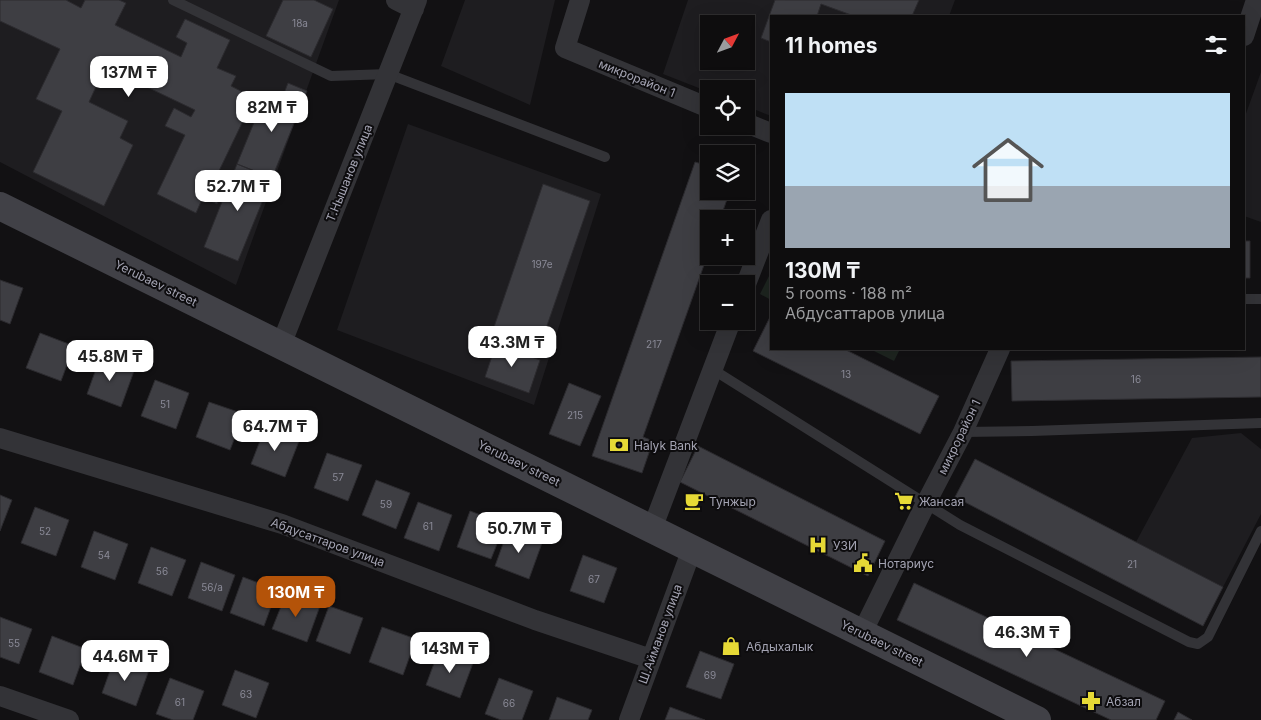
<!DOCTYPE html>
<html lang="en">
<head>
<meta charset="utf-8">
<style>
  :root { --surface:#0e0d0e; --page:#171617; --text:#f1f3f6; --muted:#9b9c9e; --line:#2e2d2e; --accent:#b45309 }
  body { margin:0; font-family:Inter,sans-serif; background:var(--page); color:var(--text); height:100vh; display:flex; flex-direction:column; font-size:19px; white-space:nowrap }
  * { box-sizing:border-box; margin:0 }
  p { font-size:16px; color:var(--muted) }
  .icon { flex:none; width:28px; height:28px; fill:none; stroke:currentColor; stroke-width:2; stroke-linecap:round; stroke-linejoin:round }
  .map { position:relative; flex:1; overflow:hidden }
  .side { position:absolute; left:770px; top:15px; width:475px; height:335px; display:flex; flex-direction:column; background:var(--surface); border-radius:0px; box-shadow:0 5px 20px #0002,0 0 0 1px var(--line) }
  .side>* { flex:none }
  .needle { width:32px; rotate:49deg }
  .fabs { position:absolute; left:700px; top:15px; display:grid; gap:10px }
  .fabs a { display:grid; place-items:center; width:55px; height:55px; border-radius:0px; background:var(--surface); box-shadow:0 5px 20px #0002,0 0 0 1px var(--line); font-size:25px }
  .price { position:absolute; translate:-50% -42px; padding:0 11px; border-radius:10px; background:#fff; color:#222; font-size:16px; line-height:32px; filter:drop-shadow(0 1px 2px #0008) }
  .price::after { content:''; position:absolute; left:50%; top:30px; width:15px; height:11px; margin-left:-8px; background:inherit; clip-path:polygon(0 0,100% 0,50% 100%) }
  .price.selected { background:var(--accent); color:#fff }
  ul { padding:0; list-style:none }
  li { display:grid; align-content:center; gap:10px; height:265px; padding:0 15px }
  li span { display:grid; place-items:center; height:155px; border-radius:0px; color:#555 }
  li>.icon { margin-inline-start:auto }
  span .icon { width:90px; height:90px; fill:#fffc; stroke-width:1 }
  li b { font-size:21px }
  h2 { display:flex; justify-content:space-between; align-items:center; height:60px; padding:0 15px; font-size:21px }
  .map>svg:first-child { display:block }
</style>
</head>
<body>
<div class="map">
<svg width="1261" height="720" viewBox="0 0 1261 720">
  <rect width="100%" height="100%" fill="#121113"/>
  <!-- built -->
  <path fill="#1e1d20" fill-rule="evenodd" d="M0,0H339L236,285L0,162Z
    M465,0H555L530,105L441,66Z
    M688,0H955L949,16H771V116L746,106V89H709V92L663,74ZM709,24H746V61H709Z
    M1261,72V222L1244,216V119Z
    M408,124L601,194L534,405L337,330Z
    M1241,433L1261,449V514L1223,587L1136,542L1192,438Z"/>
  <!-- green -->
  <path fill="#1e2520" d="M771,272V300L760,294Z
    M870,349H900L894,361Z"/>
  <!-- building -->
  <path fill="#3e3e43" stroke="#2c2b2f" d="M0,0H66L81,8L85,0H119L126,3L115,25L181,57L187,43L176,37L185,19L230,40L217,68L236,76L231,86L254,98L218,173L213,171L205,188L221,196L217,204L203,197L196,213L157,194L185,135L165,126L174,108L191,117L195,110L105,67L89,102L128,121L120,138L133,145L104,206L33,172L62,111L36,99L60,49L0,21Z
    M283,0H314L333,9L311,57L266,36Z
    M775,0H919L912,16H854L821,4L817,16H771V42L761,38Z
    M288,83L307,91L272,178L237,164L262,103L278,109Z
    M695,162L709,166V191H730L720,219H709V251L643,437L653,441L642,473L592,456Z
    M237,164L272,178L238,261L204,247Z
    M543,184L590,201L541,343L494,327Z
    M1244,241H1250V278H1244Z
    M0,280L23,288L10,324L0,320Z
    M771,315V349H844L939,396L920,434L753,351Z
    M40,333L74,346L61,381L26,368Z
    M496,344L540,360L529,393L485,377Z
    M1261,357V397L1012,401L1011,361Z
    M100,358L134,371L121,407L87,394Z
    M155,380L189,393L176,429L141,416Z
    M569,383L601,396L580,446L549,434Z
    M209,402L244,414L230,450L196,437Z
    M265,428L299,441L285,477L251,464Z
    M698,446L885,541L868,576L680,482Z
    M327,453L362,465L348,501L314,488Z
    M975,459L1223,587L1203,626L955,497Z
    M376,480L410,493L396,529L362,515Z
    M0,495L12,500L0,531Z
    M418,502L452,515L439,551L404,538Z
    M35,507L69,520L56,556L21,543Z
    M470,511L505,524L491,559L457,547Z
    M508,530L542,543L529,579L495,566Z
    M94,531L128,544L115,580L81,567Z
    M151,547L186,560L172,596L138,583Z
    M583,555L617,568L604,603L570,591Z
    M201,562L235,575L222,611L188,598Z
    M243,577L277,590L264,626L230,613Z
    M914,583L1165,701L1156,720H1111L897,620Z
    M286,594L320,606L307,642L272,629Z
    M329,606L363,618L350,654L316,641Z
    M0,617L32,629L19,664L0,657Z
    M382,627L416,639L403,675L369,662Z
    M52,636L86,649L73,685L39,672Z
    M439,650L473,663L460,698L426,685Z
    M700,651L734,664L721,699L686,687Z
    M115,657L149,670L136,706L102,693Z
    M235,670L269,683L256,718L222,705Z
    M170,678L204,691L193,720H173L156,714Z
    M499,678L533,691L522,720H501L485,714Z
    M557,697L592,710L588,720H549Z
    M670,707L705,720H665Z
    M1178,712L1192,720H1174Z"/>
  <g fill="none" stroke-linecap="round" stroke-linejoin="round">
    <!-- lane -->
    <path stroke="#333337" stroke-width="10" d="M173,0L331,76L388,74L605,157
      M1244,299H1261
      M712,369L960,525L1189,642L1198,644L1208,637L1261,531
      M963,432L1032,431L1261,423"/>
    <!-- street -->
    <path stroke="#333337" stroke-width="20" d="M396,0L414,9
      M580,0L565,48L709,108
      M1244,36L1256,0
      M746,123L771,133
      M746,284L771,220
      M281,345L417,0
      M0,438L282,524L535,620L651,659
      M652,529L731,321
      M862,633L926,503L963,432L1000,349
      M0,696L69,720
      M629,720L692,549"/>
    <!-- secondary -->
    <path stroke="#414147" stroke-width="28" d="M0,206L1037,720"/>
  </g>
  <!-- icons -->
  <defs>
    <g id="bank-bare" transform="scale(1.5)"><path d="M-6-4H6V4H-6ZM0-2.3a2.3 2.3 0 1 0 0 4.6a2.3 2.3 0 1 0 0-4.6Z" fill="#e6d936" stroke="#0d0c0e" stroke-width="2.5" paint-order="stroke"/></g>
    <g id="cafe-bare" transform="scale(1.5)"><path d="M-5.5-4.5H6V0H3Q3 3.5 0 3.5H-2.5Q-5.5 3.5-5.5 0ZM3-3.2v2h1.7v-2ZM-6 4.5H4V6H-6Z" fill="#e6d936" stroke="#0d0c0e" stroke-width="2.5" paint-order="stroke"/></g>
    <g id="supermarket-bare" transform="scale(1.5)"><path d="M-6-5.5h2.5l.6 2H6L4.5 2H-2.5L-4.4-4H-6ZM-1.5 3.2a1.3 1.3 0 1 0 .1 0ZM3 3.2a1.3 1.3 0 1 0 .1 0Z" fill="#e6d936" stroke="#0d0c0e" stroke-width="2.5" paint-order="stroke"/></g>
    <g id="hospital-bare" transform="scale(1.5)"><path d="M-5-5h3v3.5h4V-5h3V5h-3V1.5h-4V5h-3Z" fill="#e6d936" stroke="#0d0c0e" stroke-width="2.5" paint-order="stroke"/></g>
    <g id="civic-bare" transform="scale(1.5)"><path d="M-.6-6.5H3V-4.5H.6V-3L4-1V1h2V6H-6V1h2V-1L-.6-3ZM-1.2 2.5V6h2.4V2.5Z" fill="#e6d936" stroke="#0d0c0e" stroke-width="2.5" paint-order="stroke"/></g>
    <g id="shop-bare" transform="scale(1.5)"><path d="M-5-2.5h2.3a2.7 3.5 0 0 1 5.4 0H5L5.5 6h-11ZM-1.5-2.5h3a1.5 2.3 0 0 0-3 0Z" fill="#e6d936" stroke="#0d0c0e" stroke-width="2.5" paint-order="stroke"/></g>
    <g id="pharmacy-bare" transform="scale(1.5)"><path d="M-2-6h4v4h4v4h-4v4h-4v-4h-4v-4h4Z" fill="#e6d936" stroke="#0d0c0e" stroke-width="2.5" paint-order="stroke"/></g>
  </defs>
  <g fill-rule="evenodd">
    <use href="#bank-bare" x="619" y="445"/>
    <use href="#cafe-bare" x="694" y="501"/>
    <use href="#supermarket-bare" x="904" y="501"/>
    <use href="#hospital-bare" x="818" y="545"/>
    <use href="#civic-bare" x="863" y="563"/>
    <use href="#shop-bare" x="731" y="646"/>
    <use href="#pharmacy-bare" x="1091" y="701"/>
  </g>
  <g text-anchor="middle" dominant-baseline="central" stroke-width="4" stroke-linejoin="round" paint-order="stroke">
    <!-- number labels -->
    <g font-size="10" fill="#8a8a97">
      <text x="300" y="23">18а</text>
      <text x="542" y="264">197е</text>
      <text x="654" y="344">217</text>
      <text x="846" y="374">13</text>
      <text x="1136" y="379">16</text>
      <text x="165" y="404">51</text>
      <text x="575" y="415">215</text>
      <text x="338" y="477">57</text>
      <text x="386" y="504">59</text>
      <text x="428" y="526">61</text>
      <text x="45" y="531">52</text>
      <text x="104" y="555">54</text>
      <text x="1132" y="564">21</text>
      <text x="162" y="571">56</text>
      <text x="594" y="579">67</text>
      <text x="212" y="587">56/а</text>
      <text x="14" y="643">55</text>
      <text x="710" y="675">69</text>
      <text x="246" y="694">63</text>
      <text x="180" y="702">61</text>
      <text x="509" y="703">66</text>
    </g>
    <!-- street labels -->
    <g font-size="12" fill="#a4a4b3" stroke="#0d0c0e">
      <text transform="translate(637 78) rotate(22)">микрорайон 1</text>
      <text transform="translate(349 173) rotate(-68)">Т.Нышанов улица</text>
      <text transform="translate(156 283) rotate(26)">Yerubaev street</text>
      <text transform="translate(959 437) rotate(-64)">микрорайон 1</text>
      <text transform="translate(519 463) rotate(26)">Yerubaev street</text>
      <text transform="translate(328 542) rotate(20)">Абдусаттаров улица</text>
      <text transform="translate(660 634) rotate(-70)">Ш.Айманов улица</text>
      <text transform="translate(882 643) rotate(26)">Yerubaev street</text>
    </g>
    <!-- poi labels -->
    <g font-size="12" fill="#a4a4b3" stroke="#0d0c0e" text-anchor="start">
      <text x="634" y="445">Halyk Bank</text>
      <text x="709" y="501">Тунжыр</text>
      <text x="919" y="501">Жансая</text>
      <text x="833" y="545">УЗИ</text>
      <text x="878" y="563">Нотариус</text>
      <text x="746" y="646">Абдыхалык</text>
      <text x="1106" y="701">Абзал</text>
    </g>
  </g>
</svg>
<div class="fabs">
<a><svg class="needle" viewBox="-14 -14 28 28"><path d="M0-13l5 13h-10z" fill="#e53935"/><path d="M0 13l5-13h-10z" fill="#9b9c9e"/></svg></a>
<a><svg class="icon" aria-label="locate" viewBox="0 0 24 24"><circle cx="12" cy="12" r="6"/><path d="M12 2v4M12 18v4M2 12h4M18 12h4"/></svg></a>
<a><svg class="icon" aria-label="layers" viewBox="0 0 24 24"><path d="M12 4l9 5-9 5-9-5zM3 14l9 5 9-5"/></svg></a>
<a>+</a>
<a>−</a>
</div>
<b class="price" style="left:129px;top:98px">137M ₸</b>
<b class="price" style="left:272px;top:133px">82M ₸</b>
<b class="price" style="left:238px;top:212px">52.7M ₸</b>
<b class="price" style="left:512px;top:368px">43.3M ₸</b>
<b class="price" style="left:110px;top:382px">45.8M ₸</b>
<b class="price" style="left:275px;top:452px">64.7M ₸</b>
<b class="price" style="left:519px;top:554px">50.7M ₸</b>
<b class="price selected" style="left:296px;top:618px">130M ₸</b>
<b class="price" style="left:1027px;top:658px">46.3M ₸</b>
<b class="price" style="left:450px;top:674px">143M ₸</b>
<b class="price" style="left:125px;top:682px">44.6M ₸</b>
<section class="side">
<h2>11 homes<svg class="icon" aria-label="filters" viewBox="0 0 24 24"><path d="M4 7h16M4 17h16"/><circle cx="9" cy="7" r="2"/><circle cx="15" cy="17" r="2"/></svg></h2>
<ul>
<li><span style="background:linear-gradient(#bfe0f5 60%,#9aa5b1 0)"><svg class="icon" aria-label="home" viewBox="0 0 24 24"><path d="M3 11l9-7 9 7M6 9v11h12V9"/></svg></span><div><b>130M ₸</b><p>5 rooms · 188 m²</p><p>Абдусаттаров улица</p></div></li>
</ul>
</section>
</div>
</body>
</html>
